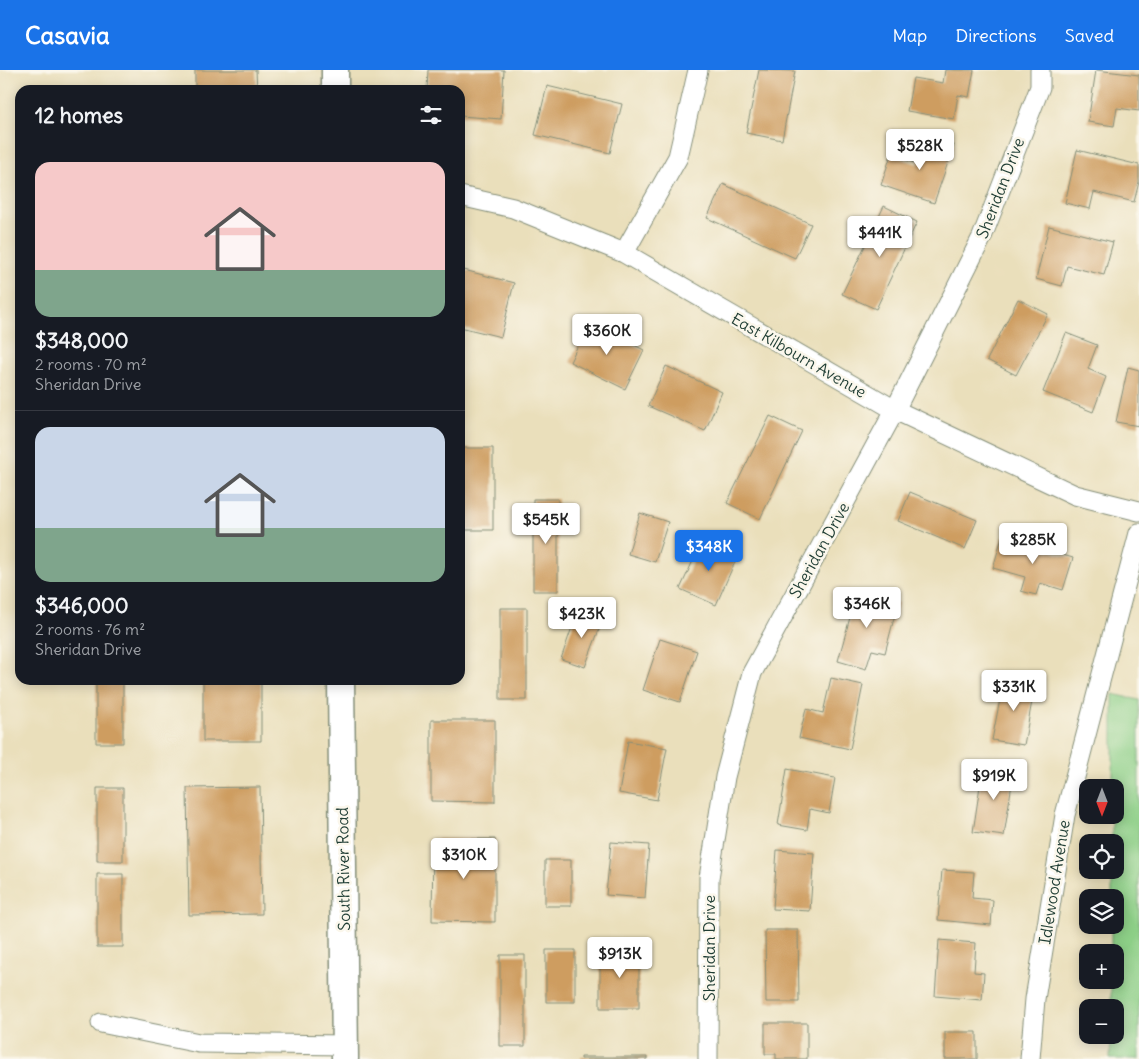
<!DOCTYPE html>
<html lang="en">
<head>
<meta charset="utf-8">
<style>
  :root { --surface:#171b24; --page:#242831; --text:#f1f3f6; --muted:#9ea1a6; --line:#363941; --accent:#1a73e8 }
  body { margin:0; font-family:Delius,sans-serif; background:var(--page); color:var(--text); height:100vh; display:flex; flex-direction:column; font-size:19px; white-space:nowrap }
  * { box-sizing:border-box; margin:0 }
  p { font-size:16px; color:var(--muted) }
  .icon { flex:none; width:28px; height:28px; fill:none; stroke:currentColor; stroke-width:2; stroke-linecap:round; stroke-linejoin:round }
  .map { position:relative; flex:1; overflow:hidden }
  .sheet { position:absolute; left:15px; top:15px; width:450px; height:600px; display:flex; flex-direction:column; background:var(--surface); border-radius:15px; box-shadow:0 2px 12px #0003 }
  .sheet>* { flex:none }
  .needle { width:32px; rotate:180deg }
  .tools { position:absolute; left:1079px; top:709px; display:grid; gap:10px }
  .tools a { display:grid; place-items:center; width:45px; height:45px; border-radius:10px; background:var(--surface); box-shadow:0 2px 12px #0003; font-size:25px }
  .price { position:absolute; translate:-50% -42px; padding:0 11px; border-radius:5px; background:#fff; color:#222; font-size:16px; line-height:32px; filter:drop-shadow(0 1px 2px #0008) }
  .price::after { content:''; position:absolute; left:50%; top:30px; width:15px; height:11px; margin-left:-8px; background:inherit; clip-path:polygon(0 0,100% 0,50% 100%) }
  .price.on { background:var(--accent); color:#fff }
  ul { padding:0; list-style:none }
  li { display:grid; align-content:center; gap:10px; height:265px; padding:0 20px }
  li+li { border-top:1px solid var(--line) }
  li span { display:grid; place-items:center; height:155px; border-radius:15px; color:#555 }
  li>.icon { margin-inline-start:auto }
  span .icon { width:90px; height:90px; fill:#fffc; stroke-width:1 }
  li b { font-size:21px }
  h2 { display:flex; justify-content:space-between; align-items:center; height:60px; padding:0 20px; font-size:21px }
  header { display:flex; align-items:center; gap:30px; box-sizing:border-box; height:70px; padding:0 25px; background:var(--accent); color:#fff }
  header strong { font-size:24px }
  nav { display:flex; gap:28px; margin-inline-start:auto; font-size:18px }
  .map>svg:first-child { display:block }
</style>
</head>
<body>
<header>
<strong>Casavia</strong>
<nav><a>Map</a><a>Directions</a><a>Saved</a></nav>
</header>
<div class="map">
<svg width="1139" height="989" viewBox="0 0 1139 989">
  <rect width="100%" height="100%" fill="#fbf7ec"/>
  <filter id="ink" filterUnits="userSpaceOnUse"><feTurbulence type="fractalNoise" baseFrequency=".02" numOctaves="2"/><feDisplacementMap in="SourceGraphic" scale="10" xChannelSelector="R" yChannelSelector="G"/><feConvolveMatrix kernelMatrix="1 2 1 2 8 2 1 2 1" color-interpolation-filters="sRGB"/></filter>
  <filter id="wash" filterUnits="userSpaceOnUse"><feTurbulence type="fractalNoise" baseFrequency=".0096" numOctaves="4" result="noise"/><feDisplacementMap in="SourceGraphic" scale="20" xChannelSelector="R" yChannelSelector="G"/><feGaussianBlur stdDeviation="1.12" result="paint"/><feColorMatrix in="noise" values="0 0 0 0 0 0 0 0 0 0 0 0 0 0 0 0 0 1.4 0 .05"/><feComposite in="paint" operator="in"/></filter>
  <g filter="url(#wash)">
    <rect width="100%" height="100%" fill="#eadfbb"/>
    <!-- green -->
    <path fill="#8dcf87" stroke="#56865e" d="M1113,624L1139,630V989H1110L1111,965H1115V938L1111,937V910H1115V882H1111V855H1115V828L1112,827V800H1115V772H1112V745H1115V718L1113,717Z"/>
    <g id="blocks">
      <!-- building -->
      <path fill="#ce9d61" d="M195,0H256L257,20H195Z
        M428,0H504L501,49L460,46V20H427Z
        M759,0L795,1L782,70L746,63Z
        M945,0H974L969,27L958,25L954,49L907,41L913,8L943,13Z
        M1096,0L1139,5V41L1117,38L1114,56L1088,52Z
        M547,16L622,34L610,83L535,65Z
        M927,66L954,75L934,133L881,115L891,85L918,94Z
        M1077,80L1139,95V112L1134,132L1094,122L1090,139L1065,133Z
        M723,114L811,154L795,188L707,148Z
        M884,136L917,152L876,239L842,224Z
        M1049,156L1113,172L1104,205L1067,196L1062,216L1036,209Z
        M460,199L514,213L501,267L460,257Z
        M1018,229L1048,244L1016,305L987,290Z
        M589,252L644,280L625,319L570,292Z
        M1066,263L1097,275L1088,299L1106,307L1093,342L1043,322Z
        M666,296L722,322L705,361L648,336Z
        M1128,297L1139,300V356L1116,352Z
        M770,346L802,361L760,449L727,433Z
        M460,378H493V460H460Z
        M910,422L977,450L965,479L898,451Z
        M533,429H558V521H533Z
        M640,443L668,452L655,492L628,484Z
        M1002,467L1073,488L1063,520L1040,513L1036,525L1021,521L1025,507L993,498Z
        M703,469L738,485L716,535L680,519Z
        M857,522L898,533L885,583L872,580L866,599L838,591Z
        M500,538H527V630H500Z
        M578,540L603,549L585,597L561,589Z
        M660,569L697,581L680,632L643,620Z
        M831,608L863,615L850,679L799,668L806,639L823,643Z
        M1004,609L1035,615L1024,675L992,670Z
        M96,610H123V673H96Z
        M203,610H261V671H203Z
        M431,650H495V732L431,731Z
        M628,671L667,678L657,730L619,723Z
        M983,696L1014,700L1004,766L973,762Z
        M787,699L835,708L829,743L810,739L807,760L778,755Z
        M260,717L262,844L189,845L187,718Z
        M97,718H123V791H97Z
        M433,769H495V852L432,851Z
        M611,772L649,775L645,828L606,825Z
        M777,780L814,783L810,841L773,839Z
        M545,790H571V836H545Z
        M942,800L974,802L972,828L993,830L991,855L938,850Z
        M97,804H123V877H97Z
        M765,860H798L799,932H766Z
        M939,870L976,873L974,902L984,903L982,930L935,926Z
        M600,879H639V938H600Z
        M546,880H575V932H546Z
        M500,885H525V976H500Z
        M765,953H807V989H776V984H765Z
        M945,962H977V989H945Z
        M581,987H647V989H581Z"/>
    </g>
  </g>
  <g filter="url(#ink)">
    <use href="#blocks" fill-opacity="0" stroke="#848e78" stroke-width="1"/>
    <g fill="none" stroke-linecap="round" stroke-linejoin="round">
      <!-- street casing -->
      <g stroke="#848e78" stroke-width="21">
        <path id="street" d="M460,126L513,138L624,183L895,340L1075,425L1139,441
          M624,183L678,87L698,0
          M101,953L199,973L345,975
          M708,989L709,808L725,707L752,603L895,340L982,167L1040,17V0
          M1030,989L1035,929L1065,745L1139,463"/>
      </g>
      <!-- secondary casing -->
      <g stroke="#848e78" stroke-width="29">
        <path id="secondary" d="M335,0V20
          M341,610L345,989"/>
      </g>
      <!-- street -->
      <use href="#street" stroke="#fff" stroke-width="19"/>
      <!-- secondary -->
      <use href="#secondary" stroke="#fff" stroke-width="26"/>
    </g>
  </g>
  <g text-anchor="middle" dominant-baseline="central" stroke-width="5" stroke-linejoin="round" paint-order="stroke">
    <!-- street labels -->
    <g font-size="16" fill="#1f3d34" stroke="#fbf7ec">
      <text transform="translate(1000 118) rotate(-69)">Sheridan Drive</text>
      <text transform="translate(799 285) rotate(30)">East Kilbourn Avenue</text>
      <text transform="translate(819 480) rotate(-61)">Sheridan Drive</text>
      <text transform="translate(343 799) rotate(-91)">South River Road</text>
      <text transform="translate(1054 812) rotate(-81)">Idlewood Avenue</text>
      <text transform="translate(709 878) rotate(-90)">Sheridan Drive</text>
    </g>
  </g>
</svg>
<div class="tools">
<a><svg class="needle" viewBox="-14 -14 28 28"><path d="M0-13l5 13h-10z" fill="#e53935"/><path d="M0 13l5-13h-10z" fill="#9ea1a6"/></svg></a>
<a><svg class="icon" aria-label="locate" viewBox="0 0 24 24"><circle cx="12" cy="12" r="6"/><path d="M12 2v4M12 18v4M2 12h4M18 12h4"/></svg></a>
<a><svg class="icon" aria-label="layers" viewBox="0 0 24 24"><path d="M12 4l9 5-9 5-9-5zM3 14l9 5 9-5"/></svg></a>
<a>+</a>
<a>−</a>
</div>
<b class="price" style="left:920px;top:101px">$528K</b>
<b class="price" style="left:880px;top:188px">$441K</b>
<b class="price" style="left:607px;top:286px">$360K</b>
<b class="price" style="left:546px;top:475px">$545K</b>
<b class="price" style="left:1033px;top:495px">$285K</b>
<b class="price on" style="left:709px;top:502px">$348K</b>
<b class="price" style="left:867px;top:559px">$346K</b>
<b class="price" style="left:582px;top:569px">$423K</b>
<b class="price" style="left:1014px;top:642px">$331K</b>
<b class="price" style="left:994px;top:731px">$919K</b>
<b class="price" style="left:464px;top:810px">$310K</b>
<b class="price" style="left:620px;top:909px">$913K</b>
<section class="sheet">
<h2>12 homes<svg class="icon" aria-label="filters" viewBox="0 0 24 24"><path d="M4 7h16M4 17h16"/><circle cx="9" cy="7" r="2"/><circle cx="15" cy="17" r="2"/></svg></h2>
<ul>
<li><span style="background:linear-gradient(#f6c9c9 70%,#7fa58c 0)"><svg class="icon" aria-label="home" viewBox="0 0 24 24"><path d="M3 11l9-7 9 7M6 9v11h12V9"/></svg></span><div><b>$348,000</b><p>2 rooms · 70 m²</p><p>Sheridan Drive</p></div></li>
<li><span style="background:linear-gradient(#c9d6e8 65%,#7fa58c 0)"><svg class="icon" aria-label="home" viewBox="0 0 24 24"><path d="M3 11l9-7 9 7M6 9v11h12V9"/></svg></span><div><b>$346,000</b><p>2 rooms · 76 m²</p><p>Sheridan Drive</p></div></li>
</ul>
</section>
</div>
</body>
</html>
